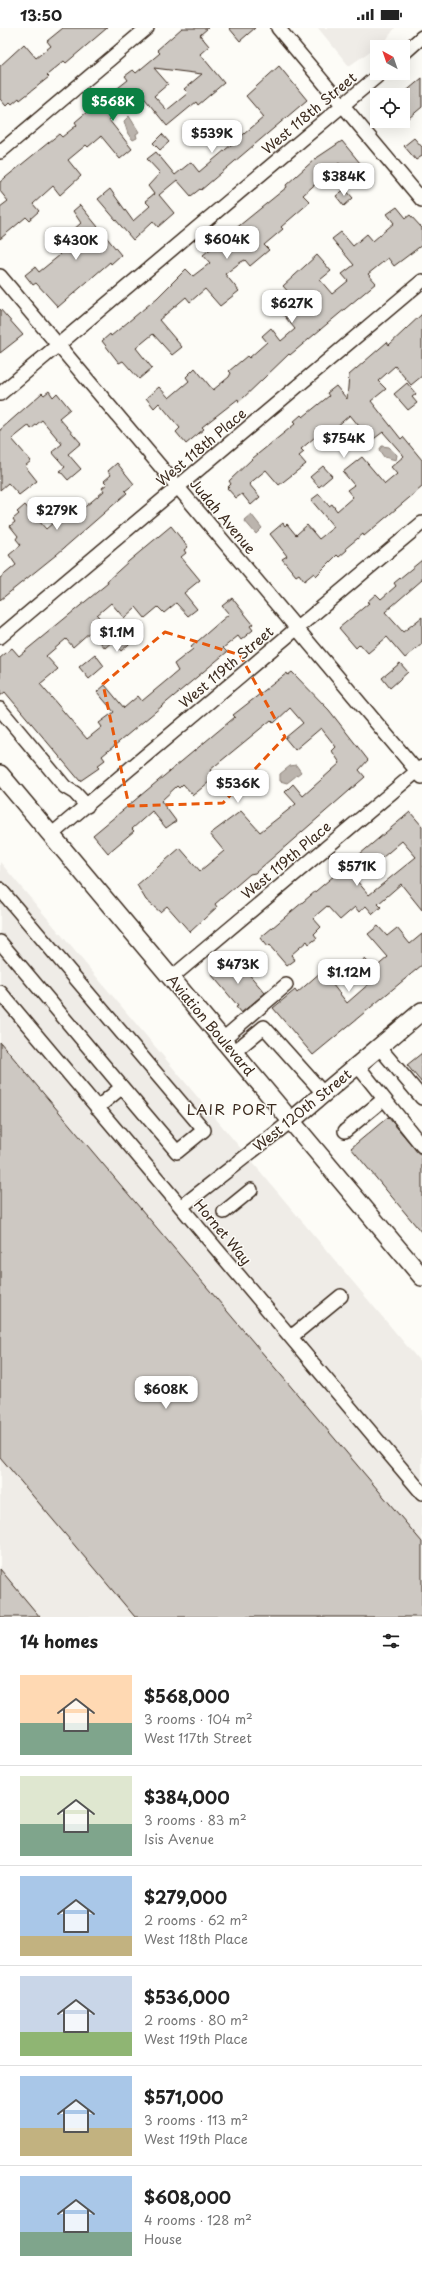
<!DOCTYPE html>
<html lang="en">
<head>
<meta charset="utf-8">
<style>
  :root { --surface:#fff; --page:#f6f6f6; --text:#222; --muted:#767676; --line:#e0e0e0; --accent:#0b8043 }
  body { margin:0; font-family:"Playpen Sans",sans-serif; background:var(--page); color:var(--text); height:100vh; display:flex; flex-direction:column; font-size:15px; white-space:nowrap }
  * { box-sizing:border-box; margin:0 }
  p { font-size:13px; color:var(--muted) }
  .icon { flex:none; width:22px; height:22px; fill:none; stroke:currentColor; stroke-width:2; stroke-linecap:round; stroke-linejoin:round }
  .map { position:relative; height:1589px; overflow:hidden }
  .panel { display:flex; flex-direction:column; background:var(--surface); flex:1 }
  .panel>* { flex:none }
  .needle { width:26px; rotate:320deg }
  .tools { position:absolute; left:370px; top:12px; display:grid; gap:8px }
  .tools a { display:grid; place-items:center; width:40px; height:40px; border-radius:0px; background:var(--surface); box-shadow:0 4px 16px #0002; font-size:20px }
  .price { position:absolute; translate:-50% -34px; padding:0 9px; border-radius:8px; background:#fff; color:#222; font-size:13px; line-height:26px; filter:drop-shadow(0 1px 2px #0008) }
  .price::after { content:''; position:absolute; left:50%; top:24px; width:12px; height:9px; margin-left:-6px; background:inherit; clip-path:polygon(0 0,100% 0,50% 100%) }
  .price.selected { background:var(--accent); color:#fff }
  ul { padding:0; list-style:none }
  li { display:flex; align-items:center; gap:12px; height:100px; padding:0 20px }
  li+li { border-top:1px solid var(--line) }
  li span { display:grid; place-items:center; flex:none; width:112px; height:80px; border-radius:0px; color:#555 }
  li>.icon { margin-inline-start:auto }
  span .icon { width:48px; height:48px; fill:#fffc; stroke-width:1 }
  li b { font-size:17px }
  h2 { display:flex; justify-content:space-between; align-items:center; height:48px; padding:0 20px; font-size:17px }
  .status { display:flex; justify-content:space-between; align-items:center; height:28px; padding:0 20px; background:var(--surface); direction:ltr }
  .status svg { height:11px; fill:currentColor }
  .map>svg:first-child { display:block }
</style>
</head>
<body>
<div class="status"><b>13:50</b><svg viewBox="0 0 49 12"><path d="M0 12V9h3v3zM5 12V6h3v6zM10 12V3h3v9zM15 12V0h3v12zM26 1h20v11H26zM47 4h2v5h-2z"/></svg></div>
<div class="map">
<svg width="422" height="1589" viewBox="0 0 422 1589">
  <rect width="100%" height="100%" fill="#fdfcf7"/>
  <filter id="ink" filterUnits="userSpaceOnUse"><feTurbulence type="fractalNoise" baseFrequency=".025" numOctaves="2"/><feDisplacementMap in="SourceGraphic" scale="8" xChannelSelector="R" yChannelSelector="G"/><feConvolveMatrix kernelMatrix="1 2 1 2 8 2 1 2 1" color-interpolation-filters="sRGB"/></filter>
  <g filter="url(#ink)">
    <!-- built -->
    <path fill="#efece7" d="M318,0H395L386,12L349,38Z
      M0,834L422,1336V1589H0Z"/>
    <!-- water -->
    <path fill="#bbb4ad" stroke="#887d74" d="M129,88L139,104L136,106L137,110L133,112L128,106L124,93Z
      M382,418L389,419L397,427L396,432L384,429L379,422Z
      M251,486L262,500L256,506L244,492Z
      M296,737L301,744L287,755L280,753V746L290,738Z"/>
    <!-- building -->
    <path fill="#cdc8c2" stroke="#3b2a1e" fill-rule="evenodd" d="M63,0H107L66,35L64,33L47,47L49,49L20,72L19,70L12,76L10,74L6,78L0,71V38L24,16L36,30L51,18L47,13Z
      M182,0H208L200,7L209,18L200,26L224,55L198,77L196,74L167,98L141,66L109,92L132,121L120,131L101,108L88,119L86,117L68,132L81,148L60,167L53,158L33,176L39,183L29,192L26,189L0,211V179L8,173L0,163V154L59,106L62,109L77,97L75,94L82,88L128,52L125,48L133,42L136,45L160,25L157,22ZM154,40L202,46L184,61L188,65L167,82L154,68L168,56Z
      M229,0H255L240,13Z
      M279,38L307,72L201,162L200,161L191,168L177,152L159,167L174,185L158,199L153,193L133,212L98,171L110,161L133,193L150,178L145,173L154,166L148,158L160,145L147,131L156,124L175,147L191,134L199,144L264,89L246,68Z
      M422,50V79L403,95V66Z
      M162,106L169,114L160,122L153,115Z
      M414,110L422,119V128L416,132L404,118Z
      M342,113L369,146L357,156L339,135L303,167L310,174L281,199L283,201L264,217L269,222L250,238L245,232L241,234L225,246L239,263L220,278L205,261L190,274L186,269L159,292L182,319L172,327L153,306L136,320L152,340L139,351L123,333L119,335L102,313L110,306L111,308L157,270L186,241L193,248L210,235L203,227L287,159L286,157L315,131Z
      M345,161L353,170L344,178L336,168Z
      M80,177L121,227L111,236L110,234L58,279L36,255L33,257L25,247L35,239L39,244L60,227L57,224L68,215L64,210L81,195L73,183Z
      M397,179L406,190L410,187L422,200V217L394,238L388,230L368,246L376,255L290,327L289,326L239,374L238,371L202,399L204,401L186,416L176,404L180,400L159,375L154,380L146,370L159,359L169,370L189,353L186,349L195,340L213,362L229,349L231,345L229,343L247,328L249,330L267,314L262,308L271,300L281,313L295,301L277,279L291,267L283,258L317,227L331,243L320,252L332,266L348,253L342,246L354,237L332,211L341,204L353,218L367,206L373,213L394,195L387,186Z
      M0,281L23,307L0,325Z
      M422,286V348L411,357L395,338L378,353L386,361L371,373L401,411L403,409L422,432V459L364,508L363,506L346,520L347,522L339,529L337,527L316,548L314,545L304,553L299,546L296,548L282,531L287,528L270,506L283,495L285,498L287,496L296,507L307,497L319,511L334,499L311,472L319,466L329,478L332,476L337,483L353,469L347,462L354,457L343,444L362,429L385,456L397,446L391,439L404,428L383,404L371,413L350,387L336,399L345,410L334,419L321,404L301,421L304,424L299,428L306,436L279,457L266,442L249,456L260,469L251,477L242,466L236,470L227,460L231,456L229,453L253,430L295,396L293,394L301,387L303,389L329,368L327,365L336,358L347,371L349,347L387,314L389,317Z
      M407,355L416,366L412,369L417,375L408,382L394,366Z
      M49,363L53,369L57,365L70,381L59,390L81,415L68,426L81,441L68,452L60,443L65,439L52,424L62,416L42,392L31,401L29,398L27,399L12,411L31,433L25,438L37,453L19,467L8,455L0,462V402L42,365L44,367Z
      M117,435L134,456L125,463L127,465L56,527L0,572V550L16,537L9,527L21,517L16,511L18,508L10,498L15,494L13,491L19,486L17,484L25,477L46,501L69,481L74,488L104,463L102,460L107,456L104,453L111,447L108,443Z
      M323,438L332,448L319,459L310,449Z
      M171,498L188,519L184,522L186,525L181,529L200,552L184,565L197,581L188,588L176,575L164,585L158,579L145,590L136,579L124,590L111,575L97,587L103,594L100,596L114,612L128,600L136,610L121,623L113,613L105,620L91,603L73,619L66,611L46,628L58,641L40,656L87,711L102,699L99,695L114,684L97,664L105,657L124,680L138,668L142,673L178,643L174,636L193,621L191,619L229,586L222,578L232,570L253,596L250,598L253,602L241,612L238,608L223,620L227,624L102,728L105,732L97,738L99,740L80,753L5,664L0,668V630L12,620L19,628L108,555L107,553L129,533Z
      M422,532V552L385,584L403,604L422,589V616L405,630L387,609L368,625L360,616L356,620L339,600L369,575L367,574L376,566L381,571L396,558L394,555Z
      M95,626L104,638L89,651L79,639Z
      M400,635L408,644L390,660L382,650Z
      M292,644L329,682L368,732L359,742L365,749L255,845L250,846L215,876L217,879L190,904L167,878L160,884L146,872L137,857L180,820L200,843L224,823L210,806L241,783L260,804L296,776L285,764L293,756L303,768L340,735L332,723L336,719L321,700L295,722L285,710L303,695L290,680L274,695L271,692L210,742L215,749L197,764L193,767L183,756L179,760L177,758L161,773L176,793L166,800L152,783L132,801L134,803L108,825L93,807L235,689L233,687L287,645L288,647Z
      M410,784L422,798V882L401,856L378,876L381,879L373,886L366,878L359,884L355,879L340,892L327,878L313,890L321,899L314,906L317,910L309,916L307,913L291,927L295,932L287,938L269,917L267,919L260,910ZM402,813L416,829L369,867L356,852Z
      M378,898L387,908L397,900L410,916L422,906V937L313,1027L273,980L295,962L297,965L322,943L347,975L371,954L357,937L365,931L374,941L388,929L368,906Z
      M229,929L244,946L247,944L265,965L241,985L236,979L238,978L211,946Z
      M0,1014L422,1514V1589H135L0,1429Z
      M422,1025V1055L407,1037Z
      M388,1089L422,1129V1205L351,1120Z
      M0,1541L40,1589H0Z"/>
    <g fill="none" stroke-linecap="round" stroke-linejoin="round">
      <!-- minor casing -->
      <g stroke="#3b2a1e" stroke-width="16">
        <path id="minor" d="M278,0L422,172
          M403,26L422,9
          M0,124L147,0
          M0,248L422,749
          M0,366L381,45
          M0,609L422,253
          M0,681L65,759L75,765L87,778
          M51,807L422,495
          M0,861L204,1102L177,1124L122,1059L97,1080
          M0,914L122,1059
          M171,950L422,739
          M0,964L422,1465
          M223,1011L286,957
          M379,1019L422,1070
          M234,1024L264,999L324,1066
          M357,1037L422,1118
          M345,1103L384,1071
          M181,1179L291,1093
          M224,1184L251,1162
          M291,1309L341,1268"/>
      </g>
      <!-- major casing -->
      <g stroke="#3b2a1e" stroke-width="20">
        <path id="major" d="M0,746L422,1249
          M291,1093L422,983"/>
      </g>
      <!-- minor -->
      <use href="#minor" stroke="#fdfcf7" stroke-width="13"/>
      <!-- major -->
      <use href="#major" stroke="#fdfcf7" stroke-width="17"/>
    </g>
  </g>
  <!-- marked area -->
  <path fill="none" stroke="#e8590c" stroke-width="3" stroke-dasharray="8 5" stroke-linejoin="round" d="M165,604L240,627L285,709L223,775L129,778L103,656Z"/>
  <g text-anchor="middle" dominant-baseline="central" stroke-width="3" stroke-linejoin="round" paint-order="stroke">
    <!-- street labels -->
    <g font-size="14" fill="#3b2a1e" stroke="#fdfcf7">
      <text transform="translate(309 85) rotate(-40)">West 118th Street</text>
      <text transform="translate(201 419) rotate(-40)">West 118th Place</text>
      <text transform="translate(223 488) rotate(50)">Judah Avenue</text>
      <text transform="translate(226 639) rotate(-40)">West 119th Street</text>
      <text transform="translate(286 832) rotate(-40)">West 119th Place</text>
      <text transform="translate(211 997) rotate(50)">Aviation Boulevard</text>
      <text transform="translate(302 1082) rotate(-39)">West 120th Street</text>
      <text transform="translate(223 1204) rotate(50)">Hornet Way</text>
    </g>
    <!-- neighbourhood labels -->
    <g font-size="15" letter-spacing="1" fill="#3b2a1e" stroke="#fdfcf7">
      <text x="232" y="1080">LAIR PORT</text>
    </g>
  </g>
</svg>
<div class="tools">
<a><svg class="needle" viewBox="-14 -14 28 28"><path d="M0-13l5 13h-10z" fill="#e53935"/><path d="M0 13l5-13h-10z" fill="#767676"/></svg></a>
<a><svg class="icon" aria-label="locate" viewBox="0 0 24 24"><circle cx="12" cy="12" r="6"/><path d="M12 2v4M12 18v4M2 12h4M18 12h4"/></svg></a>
</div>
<b class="price selected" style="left:113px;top:94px">$568K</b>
<b class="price" style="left:212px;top:126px">$539K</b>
<b class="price" style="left:344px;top:169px">$384K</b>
<b class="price" style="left:227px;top:232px">$604K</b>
<b class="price" style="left:76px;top:233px">$430K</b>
<b class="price" style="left:292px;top:296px">$627K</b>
<b class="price" style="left:344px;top:431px">$754K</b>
<b class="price" style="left:57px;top:503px">$279K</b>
<b class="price" style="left:117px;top:625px">$1.1M</b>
<b class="price" style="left:238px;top:776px">$536K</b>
<b class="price" style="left:357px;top:859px">$571K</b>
<b class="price" style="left:238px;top:957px">$473K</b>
<b class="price" style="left:349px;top:965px">$1.12M</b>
<b class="price" style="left:166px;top:1382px">$608K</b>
</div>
<section class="panel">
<h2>14 homes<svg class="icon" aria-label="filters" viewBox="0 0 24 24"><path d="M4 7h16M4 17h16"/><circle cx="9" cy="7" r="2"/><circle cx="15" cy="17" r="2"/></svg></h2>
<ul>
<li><span style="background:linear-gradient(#ffd9b3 60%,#7fa58c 0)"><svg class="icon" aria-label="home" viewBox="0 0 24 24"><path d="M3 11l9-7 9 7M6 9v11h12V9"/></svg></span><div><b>$568,000</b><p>3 rooms · 104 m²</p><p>West 117th Street</p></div></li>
<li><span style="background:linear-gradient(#dfe7d0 60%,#7fa58c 0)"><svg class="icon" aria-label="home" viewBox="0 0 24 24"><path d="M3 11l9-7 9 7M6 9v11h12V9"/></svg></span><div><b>$384,000</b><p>3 rooms · 83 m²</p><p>Isis Avenue</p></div></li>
<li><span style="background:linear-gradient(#a9c7e8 75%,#c2b280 0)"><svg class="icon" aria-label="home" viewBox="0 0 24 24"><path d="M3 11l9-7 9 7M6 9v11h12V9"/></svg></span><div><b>$279,000</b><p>2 rooms · 62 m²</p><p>West 118th Place</p></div></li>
<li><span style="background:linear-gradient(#c9d6e8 70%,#8fb573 0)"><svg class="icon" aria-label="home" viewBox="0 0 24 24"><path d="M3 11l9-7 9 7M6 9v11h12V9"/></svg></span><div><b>$536,000</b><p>2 rooms · 80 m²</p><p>West 119th Place</p></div></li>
<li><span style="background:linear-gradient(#a9c7e8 65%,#c2b280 0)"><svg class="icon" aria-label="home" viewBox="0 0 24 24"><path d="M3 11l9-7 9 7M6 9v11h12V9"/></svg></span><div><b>$571,000</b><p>3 rooms · 113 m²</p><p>West 119th Place</p></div></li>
<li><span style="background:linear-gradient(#a9c7e8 70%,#7fa58c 0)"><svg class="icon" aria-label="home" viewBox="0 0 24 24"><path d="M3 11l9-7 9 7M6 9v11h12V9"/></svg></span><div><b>$608,000</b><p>4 rooms · 128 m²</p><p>House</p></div></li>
</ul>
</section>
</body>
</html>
